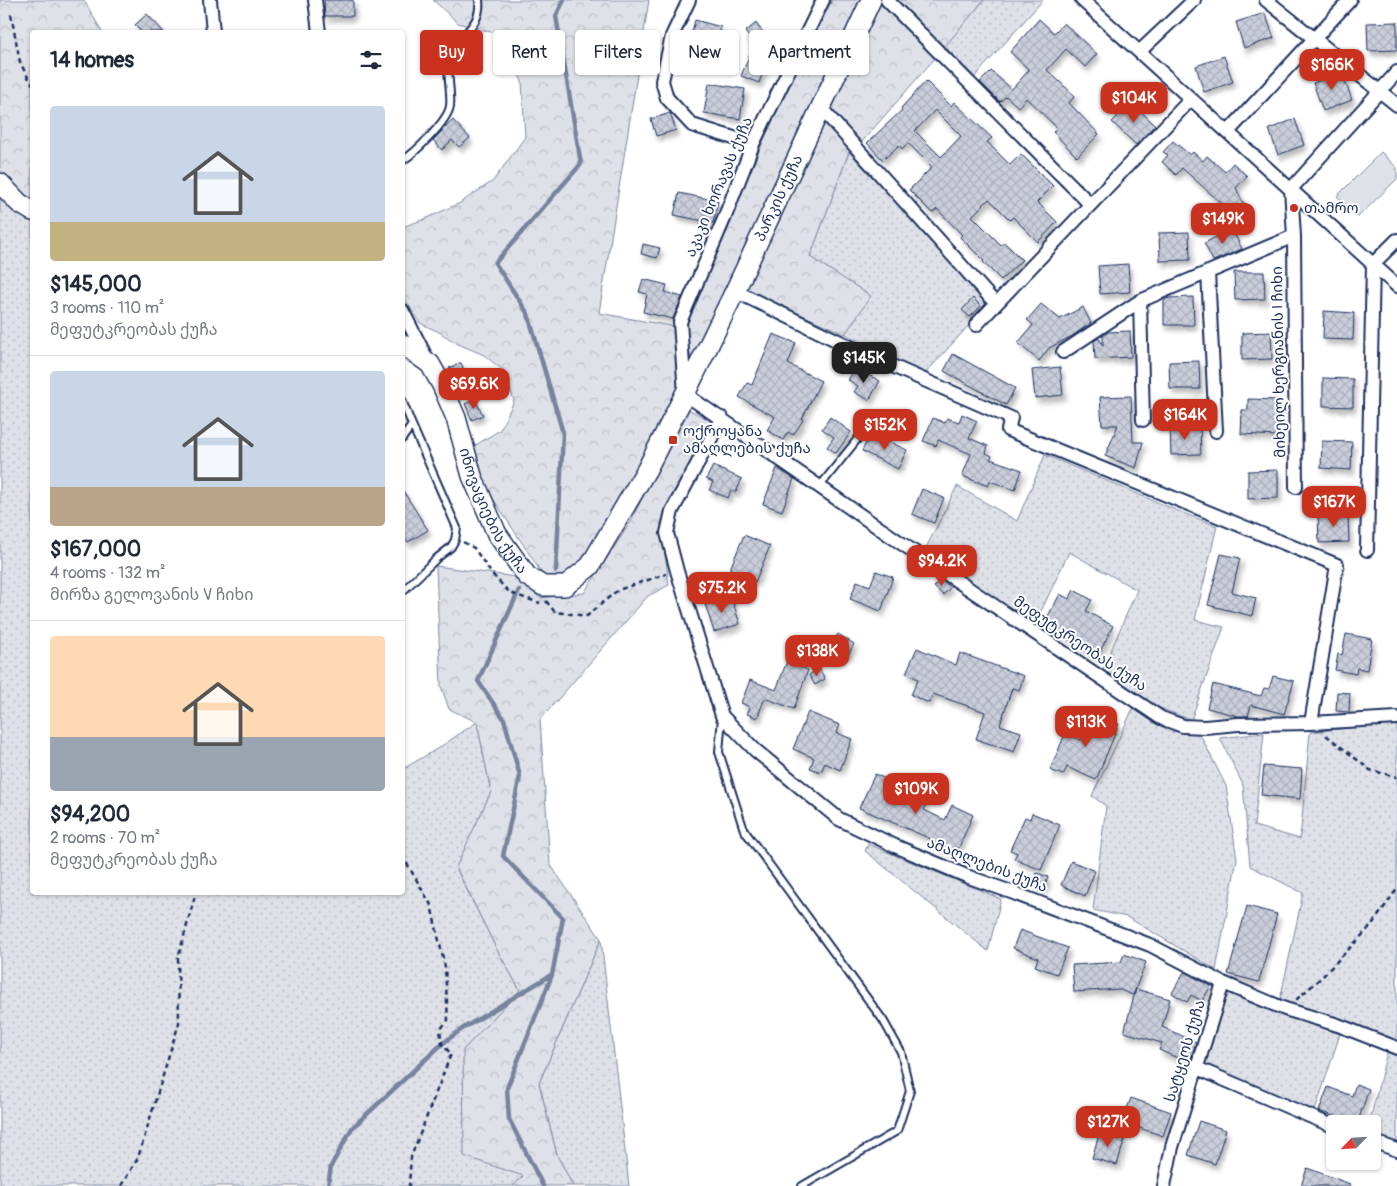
<!DOCTYPE html>
<html lang="en">
<head>
<meta charset="utf-8">
<style>
  :root { --surface:#fff; --page:#f6f6f7; --text:#1f2937; --muted:#747a83; --line:#e0e1e3; --accent:#c8321e }
  body { margin:0; font-family:Pangolin,"Noto Sans Georgian",sans-serif; background:var(--page); color:var(--text); height:100vh; display:flex; flex-direction:column; font-size:19px; white-space:nowrap }
  * { box-sizing:border-box; margin:0 }
  p { font-size:16px; color:var(--muted) }
  .icon { flex:none; width:28px; height:28px; fill:none; stroke:currentColor; stroke-width:2; stroke-linecap:round; stroke-linejoin:round }
  .map { position:relative; flex:1; overflow:hidden }
  .panel { position:absolute; left:30px; top:30px; width:375px; height:865px; display:flex; flex-direction:column; background:var(--surface); border-radius:5px; box-shadow:0 1px 4px #0004 }
  .panel>* { flex:none }
  .guide { position:absolute; left:420px; top:30px; width:475px; height:45px; display:flex; gap:10px }
  .needle { width:32px; rotate:245deg }
  .controls { position:absolute; left:1326px; top:1115px; display:grid; gap:10px }
  .controls a { display:grid; place-items:center; width:55px; height:55px; border-radius:5px; background:var(--surface); box-shadow:0 1px 4px #0004; font-size:25px }
  .price { position:absolute; translate:-50% -42px; padding:0 11px; border-radius:10px; background:var(--accent); color:#fff; font-size:16px; line-height:32px; filter:drop-shadow(0 1px 2px #0008) }
  .price::after { content:''; position:absolute; left:50%; top:30px; width:15px; height:11px; margin-left:-8px; background:inherit; clip-path:polygon(0 0,100% 0,50% 100%) }
  .price.selected { background:#222; color:#fff }
  ul { padding:0; list-style:none }
  li { display:grid; align-content:center; gap:10px; height:265px; padding:0 20px }
  li+li { border-top:1px solid var(--line) }
  li span { display:grid; place-items:center; height:155px; border-radius:5px; color:#555 }
  li>.icon { margin-inline-start:auto }
  span .icon { width:90px; height:90px; fill:#fffc; stroke-width:1 }
  li b { font-size:21px }
  h2 { display:flex; justify-content:space-between; align-items:center; height:60px; padding:0 20px; font-size:21px }
  .pill { padding:0 18px; border-radius:5px; background:var(--surface); box-shadow:0 1px 4px #0004; font-size:18px; line-height:45px }
  .pill.selected { background:var(--accent); color:#fff }
  .map>svg:first-child { display:block }
</style>
</head>
<body>
<div class="map">
<svg width="1397" height="1186" viewBox="0 0 1397 1186">
  <defs>
    <pattern id="grass-dots" width="8" height="8" patternUnits="userSpaceOnUse" patternTransform="scale(1.25)"><rect width="8" height="8" fill="#dee1e7"/><path d="M2 2h.1M6 6h.1" fill="none" stroke="#bec1c9" stroke-width="1.8" stroke-linecap="round"/></pattern>
    <pattern id="forest-crowns" width="20" height="18" patternUnits="userSpaceOnUse" patternTransform="scale(1.25)"><rect width="20" height="18" fill="#dee1e7"/><path d="M2 6a3 3 0 1 1 6 0M12 15a3 3 0 1 1 6 0" fill="none" stroke="#bec1c9"/></pattern>
    <pattern id="building-cross-hatch" width="8" height="8" patternUnits="userSpaceOnUse" patternTransform="scale(1.25)"><rect width="8" height="8" fill="#caceda"/><path d="M0 0l8 8M0 8l8-8" fill="none" stroke="#adb1be"/></pattern>
    <filter id="shadow"><feDropShadow dx="3" dy="5" stdDeviation="2.5" flood-color="#0004"/></filter>
  </defs>
  <rect width="100%" height="100%" fill="#fff"/>
  <filter id="ink" filterUnits="userSpaceOnUse"><feTurbulence type="fractalNoise" baseFrequency=".02" numOctaves="2"/><feDisplacementMap in="SourceGraphic" scale="10" xChannelSelector="R" yChannelSelector="G"/><feConvolveMatrix kernelMatrix="1 2 1 2 8 2 1 2 1" color-interpolation-filters="sRGB"/></filter>
  <g filter="url(#ink)">
    <!-- grass -->
    <path fill="url(#grass-dots)" stroke="#7c88a2" d="M984,0H1043L972,80L945,46Z
      M849,152L989,303L924,375L845,334L870,296L810,257Z
      M0,196L21,214L32,220V892H402L403,769L440,747L477,722L491,792L456,868L496,948L520,990L463,1050L524,1176L513,1186H0Z
      M1045,455L1183,513L1217,526L1195,620L1224,627L1191,720L1160,708L1102,671L1137,590L1069,552L1034,626L924,552L957,486L1017,521Z
      M1134,706L1169,731L1200,734L1226,786L1237,859L1216,970L1127,917L1093,910L1106,806L1092,796Z
      M1397,723V1043L1349,1022L1280,1000L1303,893L1250,866L1243,785L1220,738L1264,733L1254,826L1300,839L1310,732Z
      M868,844L1001,899L988,951L865,851Z
      M601,939L629,1186H573L557,1155L539,1083Z
      M1226,990L1340,1034L1314,1114L1201,1066Z
      M1387,1052L1397,1056V1146L1373,1138L1372,1124H1369Z"/>
    <!-- forest -->
    <path fill="url(#forest-crowns)" stroke="#7c88a2" d="M0,0H84L102,32H32V201L21,195L0,174Z
      M433,0H649L599,313L677,327L679,394L587,564L564,579L550,581L543,575L492,497L482,478L471,448L500,430L514,401L504,371L484,355L458,344L439,332L420,323L403,296L402,227L425,219L460,203L493,181L525,137L522,81L498,34L458,23Z
      M832,0H865L689,379L687,320L783,95L809,47Z
      M877,0H984L935,58L860,144L849,152L810,257L871,296L845,334L744,289Z
      M686,408L711,421L661,522L669,585L648,596L540,720L550,864L601,939L539,1083L557,1155L573,1186H513L523,1176L464,1156L463,1050L520,990L496,948L456,867L491,792L477,722L449,709L441,686L436,566L516,577L540,598L584,593L630,523Z"/>
    <!-- garden -->
    <path fill="#dee1e7" stroke="#7c88a2" d="M1381,152L1397,168V179L1358,217L1337,196Z"/>
    <g fill="none" stroke-linecap="round" stroke-linejoin="round">
      <!-- stream -->
      <path stroke="#77839f" stroke-width="4.5" d="M556,571L563,433L528,314L495,263L581,164L556,16L564,0
        M519,590L478,681L504,719L520,776L503,856L563,918L552,975L507,1088L509,1119L543,1186
        M328,1186L331,1166L352,1128L442,1044L462,1029L551,975"/>
    </g>
    <!-- building -->
    <path fill="url(#building-cross-hatch)" stroke="#1b2f5e" fill-rule="evenodd" filter="url(#shadow)" d="M324,0H353V16H325Z
      M1265,13L1274,38L1244,48L1236,22Z
      M147,14L164,32H141L135,25Z
      M1039,19L1054,33L1064,23L1097,54L1085,67L1066,49L1047,70L1075,96L1069,103L1099,134L1077,157L1053,132L1057,128L1026,98L1018,107L1006,96L1000,102L980,82L991,71L1012,89L1029,70L1010,52Z
      M695,20L721,27L716,47L690,40Z
      M1397,22V50L1368,51L1367,23Z
      M756,23L764,34L753,42L745,32Z
      M750,54L767,60L759,83L741,76Z
      M1224,56L1233,82L1204,92L1196,66Z
      M1342,72L1352,100L1323,111L1313,83Z
      M926,81L951,106L954,102L992,138L987,142L1010,165L1021,154L1053,186L1037,202L1057,222L1038,242L1013,217L1010,220L989,199L972,216L1001,245L1004,242L1022,260L1001,280L983,262L984,261L960,237L962,235L937,209L932,213L909,190L932,167L908,143L902,149L899,145L883,160L867,143L902,110L901,108ZM935,110L961,136L941,157L915,131Z
      M709,83L745,89L740,119L704,113Z
      M1131,102L1155,125L1136,145L1112,122Z
      M670,113L676,130L656,136L651,119Z
      M1295,119L1304,145L1278,155L1269,129Z
      M453,120L470,138L459,147L452,140L442,150L433,140Z
      M1173,141L1190,155L1193,152L1203,161L1207,156L1225,172L1233,163L1247,176L1236,188L1245,206L1220,219L1214,206L1221,203L1182,168L1176,175L1162,162L1168,155L1163,152Z
      M679,193L718,201L713,223L674,215Z
      M1232,229L1242,249L1213,261L1204,243Z
      M1189,232L1190,260L1160,261L1159,233Z
      M643,244L660,248L657,258L641,254Z
      M1128,264L1130,292L1100,294L1098,266Z
      M1234,272H1264L1265,299L1235,300Z
      M643,279L667,285L665,292L682,297L673,319L643,312L647,294L639,292Z
      M1193,297L1194,325H1164V300L1169,298Z
      M973,298L981,306L970,317L962,310Z
      M1041,304L1060,319L1083,307L1091,323L1072,336L1049,348L1039,361L1018,343L1033,325L1027,320Z
      M1324,311L1354,313L1353,340L1323,339Z
      M1130,331L1131,357L1095,359L1094,341L1099,338L1103,346V336L1108,332Z
      M1271,332L1272,359L1242,360V333Z
      M773,334L796,343L788,364L821,381L802,419L803,420L793,435L788,432L783,440L767,430L775,417L739,397L747,383L752,385Z
      M953,354L1015,388L1006,405L944,371Z
      M1199,361L1200,389H1170L1169,362Z
      M461,363L468,379L456,384L449,368Z
      M1060,367L1063,395L1035,398L1032,370Z
      M855,368L880,381L869,400L854,392L858,386L848,380Z
      M1323,378L1353,379V407L1323,406Z
      M1131,396L1133,442H1143L1136,468L1105,456L1118,425H1102L1100,397Z
      M475,399L483,415L472,420L465,404Z
      M1248,399L1279,400L1277,436L1241,434L1242,410H1248Z
      M962,414L977,421L969,438L988,446L986,453L992,456L990,459L1022,470L1015,490L990,481L988,486L962,476L971,454L938,440L936,446L923,441L933,418L945,423L947,418L959,422Z
      M830,417L851,432L836,453L827,447L834,437L822,429Z
      M1170,427H1200L1201,454L1171,455Z
      M871,433L907,450L898,469L862,451Z
      M1322,441L1352,442L1351,470L1321,468Z
      M713,466L742,479L736,492L731,490L728,498L709,490L713,482L706,479Z
      M777,468L794,479L782,511L763,504Z
      M1278,470V498L1248,499V471Z
      M402,489L428,530L408,542L402,534Z
      M922,489L944,498L934,523L912,514Z
      M1348,514L1349,542L1319,543L1318,515Z
      M744,535L770,546L755,582L729,571Z
      M1221,554L1240,558L1232,592L1256,598L1252,616L1208,605Z
      M876,571L893,577L881,611L850,599L857,581L870,586Z
      M941,580L951,587L943,595L934,587Z
      M1074,590L1092,600L1086,611L1113,626L1097,657L1070,642L1071,640L1043,625L1060,594L1069,599Z
      M731,596L740,624L714,632L705,604Z
      M838,634L854,644L848,655L831,644Z
      M1346,634L1372,639L1367,670L1357,668L1356,674L1335,670L1338,654L1342,655Z
      M917,648L956,665L960,653L1024,676L1019,690L1012,688L1000,725L1021,732L1014,752L976,739L985,712L933,694L929,703L911,695L918,679L906,673Z
      M787,661L808,670L794,709L765,698L757,718L747,714L750,707L741,703L750,680L776,690Z
      M819,668L825,679L815,685L809,675Z
      M1273,676L1294,681L1284,714L1251,705L1248,716H1238L1207,708L1213,684L1261,696L1264,688L1269,689Z
      M1337,692L1350,693L1349,712L1336,711Z
      M808,712L840,725L837,733L852,739L840,770L825,763L821,772L810,768L814,758L793,749Z
      M1092,713L1119,724L1096,780L1067,767L1063,775L1050,770L1065,734L1081,740Z
      M1264,766L1302,769L1300,799L1261,795Z
      M875,774L896,784L893,791L926,805L924,810L945,820L952,805L973,815L956,854L930,842L931,839L859,808Z
      M1032,813L1060,825L1041,870L1014,859L1017,853L1010,850L1025,817L1030,819Z
      M1071,861L1095,871L1085,896L1061,885Z
      M1037,873L1048,877L1044,889L1033,885Z
      M1247,906L1277,914L1259,982L1228,974Z
      M1020,930L1068,948L1057,974L1035,966L1038,958L1013,948Z
      M1124,954L1146,962L1133,995L1118,989L1074,992L1072,965L1121,962Z
      M1184,972L1211,986L1202,1001L1191,995L1187,1002L1172,993Z
      M1136,989L1170,999L1162,1027L1196,1042L1189,1063L1159,1050L1162,1043L1124,1032Z
      M1356,1084L1369,1089L1357,1124L1319,1111L1328,1087L1352,1096Z
      M1131,1098L1171,1112L1163,1136L1122,1122Z
      M1199,1121L1226,1130L1215,1164L1188,1155Z
      M1100,1131L1125,1138L1117,1165L1092,1158Z
      M1307,1168L1350,1184V1186H1301Z"/>
    <g fill="none" stroke-linecap="round" stroke-linejoin="round">
      <!-- lane casing -->
      <g stroke="#1b2f5e" stroke-width="10">
        <path id="lane" d="M402,161C415,153 448,121 450,106C452,88 444,70 452,53C461,32 482,26 479,0
          M402,400L412,425L457,528L455,540L451,547L437,558L402,592
          M402,439L412,425
          M820,486L868,426
          M722,717L719,752L744,830L883,1020L901,1052L910,1091L897,1131L802,1186"/>
      </g>
      <!-- street casing -->
      <g stroke="#1b2f5e" stroke-width="16">
        <path id="street" d="M210,0L213,32
          M315,0L319,32
          M689,0L672,36L662,81L667,98L692,125L753,144
          M823,0L753,144L724,219L680,322L685,394L898,541L1161,718L1183,726L1205,727L1238,724L1311,723L1397,718
          M887,0L1090,204
          M1082,0L1397,286
          M1266,0L1397,105
          M1139,52L1194,0
          M820,107L996,304
          M1228,132L1350,0
          M1208,272L1216,431
          M735,291L867,355L1011,418L1008,430L1337,565L1311,723
          M1140,301L1143,420
          M402,310L428,361
          M976,325L1191,99
          M1063,352L1140,301L1294,236
          M722,418L672,511L667,533L677,571L722,716L755,750L839,819L895,846L969,877L1011,892L1150,945L1223,983L1285,1009L1338,1025L1397,1048
          M1296,487L1294,236L1291,189L1397,72
          M1367,550L1373,264L1397,240
          M1197,1068L1335,1127
          M1372,1141L1397,1150
          M1164,1186L1172,1147L1223,983"/>
      </g>
      <!-- secondary casing -->
      <g stroke="#1b2f5e" stroke-width="22">
        <g id="secondary">
          <path d="M0,183L19,203L32,211"/>
          <path id="s1" d="M402,344L430,364L442,385L456,418L472,476L497,534L527,576L543,586H565L590,566L647,469L685,394L735,291L871,0"/>
        </g>
      </g>
      <!-- path -->
      <path stroke="#1b2f5e" stroke-width="2.5" stroke-dasharray="5 4" stroke-linecap="butt" d="M11,14L20,62L25,72L32,84
        M463,542L474,548L491,573L510,593L540,603
        M546,601L555,612L587,616L614,593L621,589L666,574
        M1326,735L1370,770L1397,777
        M402,855L431,905L445,967L448,1020L440,1030L442,1044L451,1054L411,1157L409,1186
        M1296,1000L1322,977L1371,926L1397,889
        M121,1186L138,1158L179,1023L178,958L196,892"/>
      <!-- lane -->
      <use href="#lane" stroke="#fff" stroke-width="6"/>
      <!-- street -->
      <use href="#street" stroke="#fff" stroke-width="12"/>
      <!-- secondary -->
      <use href="#secondary" stroke="#fff" stroke-width="19"/>
    </g>
  </g>
  <!-- markers -->
  <g fill="#c8321e" stroke="#fff" stroke-width="2">
    <circle cx="1294" cy="208" r="5"/>
    <rect x="668" y="435" width="10" height="10" rx="2.5"/>
  </g>
  <g text-anchor="middle" dominant-baseline="central" stroke-width="4" stroke-linejoin="round" paint-order="stroke">
    <!-- street labels -->
    <g font-size="15" fill="#1b2f5e" stroke="#fff">
      <text transform="translate(719 187) rotate(-67)">აკაკი ხორავას ქუჩა</text>
      <text stroke="none"><textPath href="#s1" startOffset="756">პარკის ქუჩა</textPath></text>
      <text transform="translate(1279 362) rotate(-91)">მიხეილ ხერგიანის I ჩიხი</text>
      <text stroke="none"><textPath href="#s1" startOffset="195">ინოვაციების ქუჩა</textPath></text>
      <text transform="translate(1080 644) rotate(34)">მეფუტკრეობას ქუჩა</text>
      <text transform="translate(987 865) rotate(21)">ამაღლების ქუჩა</text>
      <text transform="translate(1185 1051) rotate(-73)">სატყეოს ქუჩა</text>
    </g>
    <!-- poi labels -->
    <g font-size="15" fill="#1b2f5e" stroke="#fff" text-anchor="start">
      <text x="1304" y="208">თამრო</text>
      <text x="683" y="431">ოქროყანა<tspan x="683" dy="17">ამაღლების ქუჩა</tspan></text>
    </g>
  </g>
</svg>
<div class="controls">
<a><svg class="needle" viewBox="-14 -14 28 28"><path d="M0-13l5 13h-10z" fill="#e53935"/><path d="M0 13l5-13h-10z" fill="#747a83"/></svg></a>
</div>
<b class="price" style="left:1332px;top:91px">$166K</b>
<b class="price" style="left:1134px;top:124px">$104K</b>
<b class="price" style="left:1223px;top:245px">$149K</b>
<b class="price selected" style="left:864px;top:384px">$145K</b>
<b class="price" style="left:474px;top:410px">$69.6K</b>
<b class="price" style="left:1185px;top:441px">$164K</b>
<b class="price" style="left:885px;top:451px">$152K</b>
<b class="price" style="left:1334px;top:528px">$167K</b>
<b class="price" style="left:942px;top:587px">$94.2K</b>
<b class="price" style="left:722px;top:614px">$75.2K</b>
<b class="price" style="left:817px;top:677px">$138K</b>
<b class="price" style="left:1086px;top:748px">$113K</b>
<b class="price" style="left:916px;top:815px">$109K</b>
<b class="price" style="left:1108px;top:1148px">$127K</b>
<div class="guide">
<a class="pill selected">Buy</a>
<a class="pill">Rent</a>
<a class="pill">Filters</a>
<a class="pill">New</a>
<a class="pill">Apartment</a>
</div>
<section class="panel">
<h2>14 homes<svg class="icon" aria-label="filters" viewBox="0 0 24 24"><path d="M4 7h16M4 17h16"/><circle cx="9" cy="7" r="2"/><circle cx="15" cy="17" r="2"/></svg></h2>
<ul>
<li><span style="background:linear-gradient(#c9d6e8 75%,#c2b280 0)"><svg class="icon" aria-label="home" viewBox="0 0 24 24"><path d="M3 11l9-7 9 7M6 9v11h12V9"/></svg></span><div><b>$145,000</b><p>3 rooms · 110 m²</p><p>მეფუტკრეობას ქუჩა</p></div></li>
<li><span style="background:linear-gradient(#c9d6e8 75%,#b9a48a 0)"><svg class="icon" aria-label="home" viewBox="0 0 24 24"><path d="M3 11l9-7 9 7M6 9v11h12V9"/></svg></span><div><b>$167,000</b><p>4 rooms · 132 m²</p><p>მირზა გელოვანის V ჩიხი</p></div></li>
<li><span style="background:linear-gradient(#ffd9b3 65%,#9aa5b1 0)"><svg class="icon" aria-label="home" viewBox="0 0 24 24"><path d="M3 11l9-7 9 7M6 9v11h12V9"/></svg></span><div><b>$94,200</b><p>2 rooms · 70 m²</p><p>მეფუტკრეობას ქუჩა</p></div></li>
</ul>
</section>
</div>
</body>
</html>
